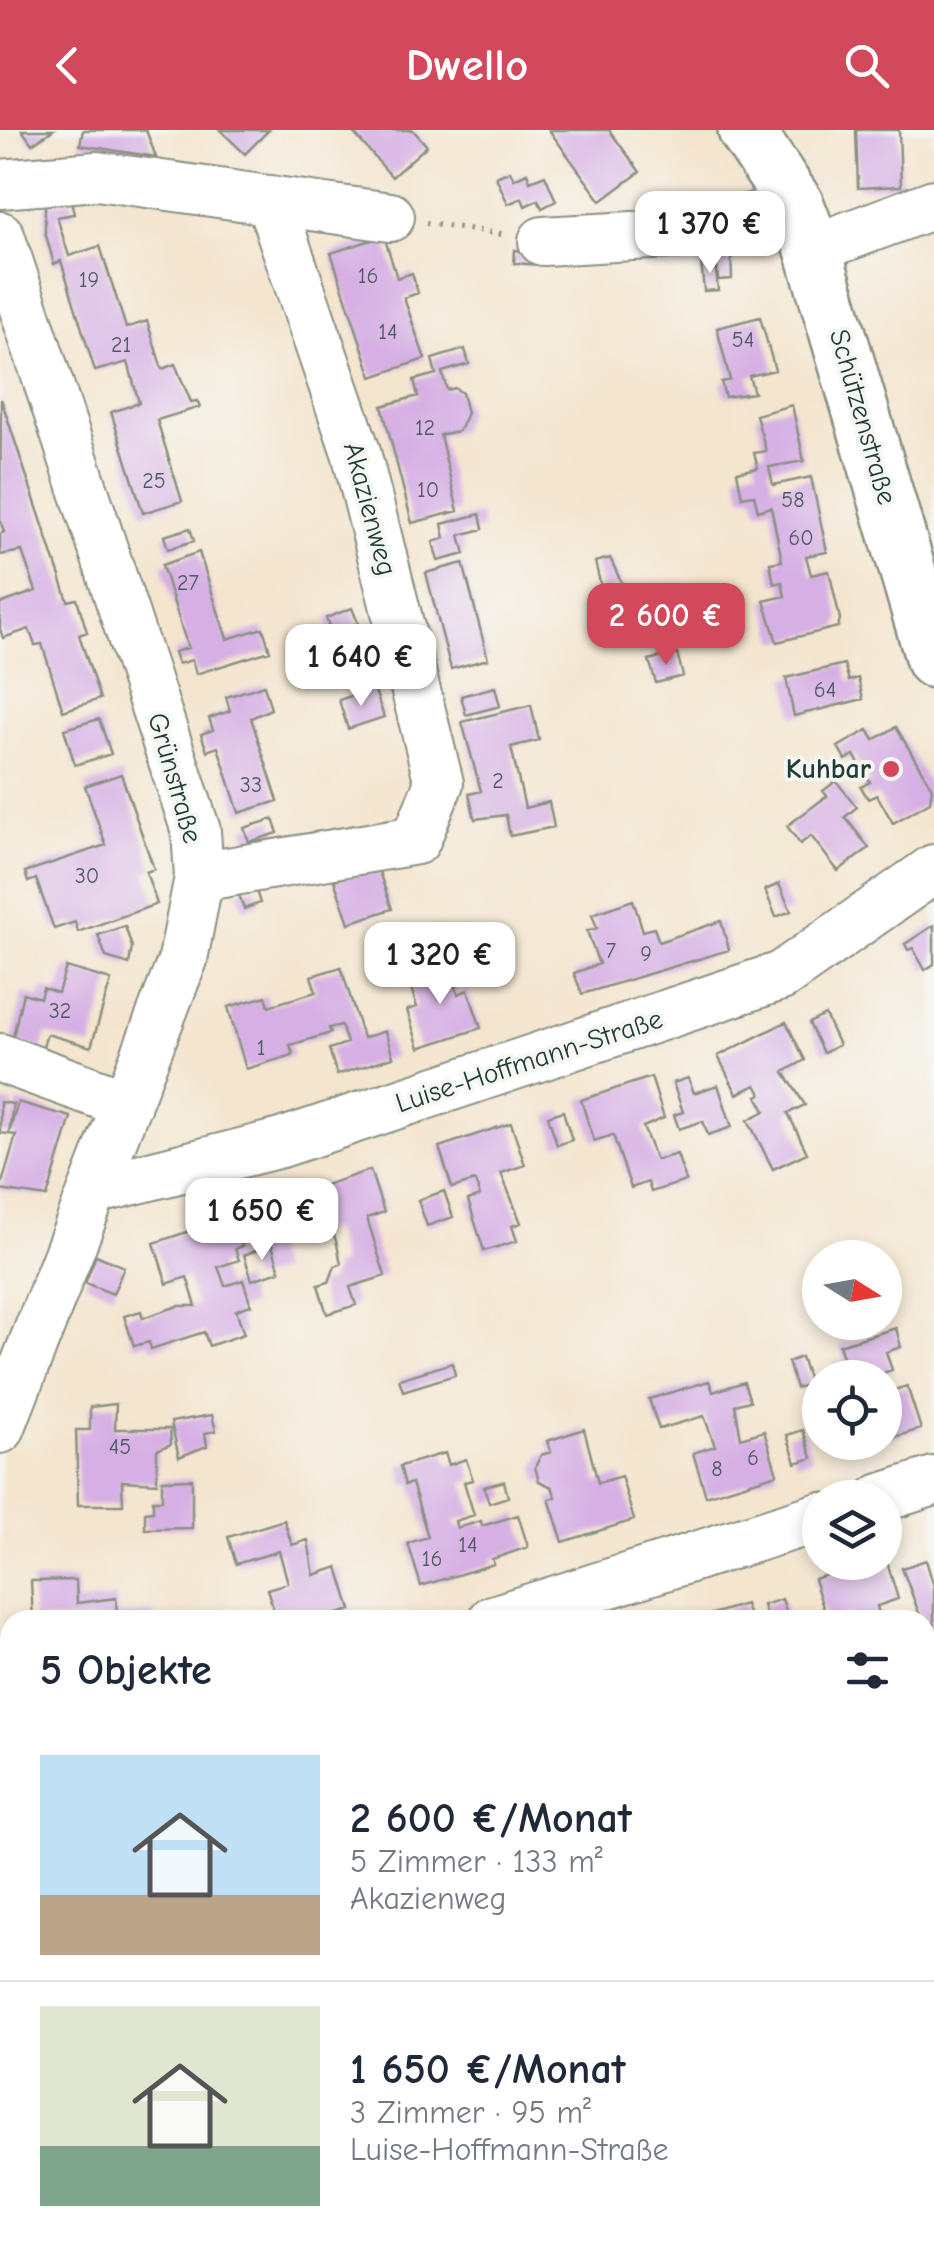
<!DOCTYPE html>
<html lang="de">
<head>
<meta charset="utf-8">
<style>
  :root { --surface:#fff; --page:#f2f2f3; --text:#1f2937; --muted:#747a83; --line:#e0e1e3; --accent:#d1495b }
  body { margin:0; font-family:"Comic Neue",sans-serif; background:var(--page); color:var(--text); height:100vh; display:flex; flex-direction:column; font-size:38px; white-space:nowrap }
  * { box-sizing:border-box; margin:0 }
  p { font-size:32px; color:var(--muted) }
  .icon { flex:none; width:55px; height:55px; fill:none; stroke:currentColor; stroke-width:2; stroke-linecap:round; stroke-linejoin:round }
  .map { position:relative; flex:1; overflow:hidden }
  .drawer { position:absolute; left:0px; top:1480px; width:935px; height:642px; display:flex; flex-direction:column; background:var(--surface); border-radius:30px 30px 0 0; box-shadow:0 5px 15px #0003 }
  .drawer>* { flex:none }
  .needle { width:65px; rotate:101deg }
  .buttons { position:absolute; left:802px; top:1110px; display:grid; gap:20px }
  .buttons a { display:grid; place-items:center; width:100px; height:100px; border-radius:50%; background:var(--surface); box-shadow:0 5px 15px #0003; font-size:50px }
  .price { position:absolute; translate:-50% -85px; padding:0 22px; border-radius:20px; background:#fff; color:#222; font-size:32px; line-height:65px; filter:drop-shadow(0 2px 5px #0008) }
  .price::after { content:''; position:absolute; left:50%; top:60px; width:30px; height:22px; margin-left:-15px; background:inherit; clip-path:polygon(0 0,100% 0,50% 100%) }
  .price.active { background:var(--accent); color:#fff }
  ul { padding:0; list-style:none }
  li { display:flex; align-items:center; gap:30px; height:250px; padding:0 40px }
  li+li { border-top:2px solid var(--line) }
  li span { display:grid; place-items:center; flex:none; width:280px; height:200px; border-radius:0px; color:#555 }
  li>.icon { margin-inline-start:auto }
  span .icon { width:120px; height:120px; fill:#fffc; stroke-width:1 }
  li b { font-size:42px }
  h2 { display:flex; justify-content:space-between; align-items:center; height:120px; padding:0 40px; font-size:42px }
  header { display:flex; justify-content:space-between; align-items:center; height:130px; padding:0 40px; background:var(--accent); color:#fff; font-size:45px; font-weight:600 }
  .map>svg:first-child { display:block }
</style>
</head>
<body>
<header><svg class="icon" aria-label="back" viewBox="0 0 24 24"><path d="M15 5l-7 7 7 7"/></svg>Dwello<svg class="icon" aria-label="search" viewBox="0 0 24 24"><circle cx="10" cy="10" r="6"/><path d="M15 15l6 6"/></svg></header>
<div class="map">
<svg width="934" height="2122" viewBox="0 0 934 2122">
  <rect width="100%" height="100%" fill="#f6f6f2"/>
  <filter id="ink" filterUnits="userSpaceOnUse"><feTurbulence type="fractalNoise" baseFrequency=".01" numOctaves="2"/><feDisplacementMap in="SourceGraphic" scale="20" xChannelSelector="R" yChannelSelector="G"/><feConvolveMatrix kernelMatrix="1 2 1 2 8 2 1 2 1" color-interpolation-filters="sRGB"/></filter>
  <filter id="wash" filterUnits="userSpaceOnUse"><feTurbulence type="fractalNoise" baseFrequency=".0048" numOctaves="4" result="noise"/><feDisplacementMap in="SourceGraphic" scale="40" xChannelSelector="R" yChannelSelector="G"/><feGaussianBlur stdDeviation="2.25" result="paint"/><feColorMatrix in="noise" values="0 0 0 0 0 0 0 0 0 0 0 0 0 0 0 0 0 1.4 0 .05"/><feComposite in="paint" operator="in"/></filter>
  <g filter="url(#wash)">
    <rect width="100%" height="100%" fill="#f4e5cf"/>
    <g id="blocks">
      <!-- building -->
      <path fill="#d6afe4" d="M22,0H53L32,14Z
        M83,0H146L156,27L80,15Z
        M220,0H269L245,24Z
        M351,0H413L427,16L392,47Z
        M549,0H609L640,42L601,71Z
        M856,0H899L901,56L858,58Z
        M510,41L514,49L527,43L530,51L545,45L556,71L542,78L538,70L525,76L522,68L508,74L496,47Z
        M71,70L74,84L57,87L69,126L100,116L126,198L147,191L162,239L175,234L191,272L197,271L200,277L157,290L182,371L143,383L111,282L139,273L128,232L95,241L61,131L54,134L45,102V75Z
        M384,106L397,148L412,143L418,163L404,168L425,229L372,247L331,123Z
        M515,120L542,123L540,135L514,133Z
        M731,121L732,149L718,150L716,122Z
        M715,131L718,160L704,161L701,132Z
        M760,187L775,240L749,246L754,263L725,267L721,252L730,250L717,198Z
        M465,219L469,234L442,242L447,260L455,258L462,263L467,283L459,301L440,305L458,381L412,393L382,276L418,266L414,250L436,244L432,229Z
        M1,269L68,471L77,469L87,502L79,505L100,569L63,581L42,514L35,515L29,499L3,508L0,499V474L36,461L22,421L0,425V404L4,402L0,390Z
        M792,275L804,331L769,337L773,355L811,347L827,422L806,426L811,445L829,441L840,489L838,497L777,512L764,471L785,466L782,452L774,454L770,433L782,431L771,377L758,381L754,365L742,367L737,342L758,338L754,323L766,321L756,285Z
        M480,384L483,399L460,405L465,424L438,431L433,412L445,408L442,394Z
        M190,398L194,411L168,419L164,406Z
        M199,422L227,509L263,498L270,521L196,544L192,530L178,534L174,522L188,518L162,435Z
        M610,428L623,456L602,461L595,432Z
        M463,433L488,529L451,539L426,443Z
        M352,478L358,493L331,502L326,488Z
        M677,523L683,546L656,553L649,530Z
        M844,534L849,551L858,548L863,569L794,586L786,548Z
        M264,555L271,579L251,588L278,671L239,683L218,617L207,621L201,604L213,600L209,588L230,581L226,567Z
        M495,557L500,576L466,585L461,566Z
        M374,558L384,587L348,599L339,570Z
        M531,575L539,610L511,617L525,678L549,672L554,697L510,706L506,685L475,689L469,664L481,661L462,592Z
        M99,589L111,624L75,635L64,599Z
        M896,597L932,658L930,672L893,693L877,665L868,669L861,657L870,652L854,625L846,630L838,617L868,600L874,610Z
        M121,644L154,739L146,742L157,774L78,802L75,792L54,799L36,749L28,752L25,742L106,715L85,656Z
        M836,651L857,677L845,687L869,718L838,741L811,706L800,714L787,696L827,666L823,661Z
        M273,689L278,703L249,712L244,698Z
        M377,736L392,779L349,793L334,750Z
        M779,754L791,781L776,787L765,760Z
        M255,757L260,773L244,779L238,762Z
        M633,770L643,801L654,798L659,812L721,791L729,820L582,864L574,843L599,834L587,801L597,798L592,784Z
        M934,795V834L925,840L913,818L908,820L905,814Z
        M125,796L132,817L129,834L106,827L98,805Z
        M448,832L458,864L468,860L481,898L419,918L407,880L417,877L407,846Z
        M66,837L111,850L91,917L47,904L42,920L12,911L23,863L40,868L43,858L58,863Z
        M341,837L363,908L385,901L393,927L337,945L329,919L347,913L341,895L329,898L331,903L290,915L293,925L246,939L228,877L266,866L269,876L316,862L311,846Z
        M825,885L839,915L823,923L809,893Z
        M786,892L805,930L784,942L805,975L788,983L807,1023L773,1039L748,990L765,981L757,966L761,964L756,955L737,964L718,926Z
        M651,947L664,988L643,997L656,1030L677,1024L686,1051L651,1062L648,1052L631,1058L613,1005L594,1011L581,970Z
        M688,948L694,963L718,955L732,997L708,1005L703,991L679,999L674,985L683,982L673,953Z
        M0,972L13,974L9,1003L18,972L71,987L47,1067L0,1060L16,1005L0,1003Z
        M563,981L572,1010L557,1015L548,986Z
        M511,993L525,1035L501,1043L521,1093L512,1096L517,1111L484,1121L468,1070L480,1066L475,1051L452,1058L439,1017Z
        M370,1040L384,1082L367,1088L385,1146L350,1157L356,1175L327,1184L318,1155L329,1152L335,1136L341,1134L337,1114L332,1099L310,1106L298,1064Z
        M444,1061L453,1087L427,1096L418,1070Z
        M225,1089L231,1106L238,1104L242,1116L235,1119L239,1130L218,1137L225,1156L243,1150L251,1175L236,1180L244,1204L209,1216L204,1202L151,1219L149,1212L134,1216L124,1186L141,1181L143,1188L178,1176H196L187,1147L167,1154L154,1113Z
        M272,1115L280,1141L252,1150L244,1125Z
        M96,1125L124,1137L113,1164L85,1153Z
        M896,1198L901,1217L886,1222L892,1240L882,1243L883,1248H839L834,1233L844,1230L839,1215Z
        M801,1227L810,1254L796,1258L788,1232Z
        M452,1233L455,1245L403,1261L399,1249Z
        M709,1251L713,1262L744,1252L750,1271L735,1275L741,1308L764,1301L777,1344L706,1366L693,1323L715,1316L704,1286L659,1299L649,1269Z
        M907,1256L921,1299L885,1310V1263Z
        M116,1274L115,1299H170L171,1314L157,1320V1353L122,1351L123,1375H78L76,1300H90V1277Z
        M212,1285L216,1301L205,1303L207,1316L179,1327L171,1292Z
        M584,1299L598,1353L621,1346L634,1390L563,1412L549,1369L556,1367L552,1357L539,1351L535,1337L541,1325L551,1322L547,1311Z
        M803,1300L812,1328L796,1333L787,1305Z
        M846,1312H875V1313L849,1321Z
        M445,1323L449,1335L466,1329L473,1350L464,1352L474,1385L455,1391L457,1398L481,1391L482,1396L518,1385L528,1417L492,1429L494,1434L421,1456L408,1413L428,1407L412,1353L405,1355L400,1336Z
        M192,1349V1398L145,1399V1382L153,1381V1370H162V1350Z
        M504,1351L508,1367L489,1373L484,1357Z
        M284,1390L292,1415L308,1410L314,1445L338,1437L351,1480L318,1490H277L267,1459L288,1453L279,1421L236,1434L228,1407Z
        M926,1430L934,1457V1496L925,1499L902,1438Z
        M868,1432H887L898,1469L877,1476L880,1490H852L850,1484L827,1490L814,1449Z
        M76,1450L77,1473L116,1468L117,1485L154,1483V1490H33L31,1451Z
        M782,1469L789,1490H768L763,1475Z
        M745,1474L750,1490H696L695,1489Z
        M934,1756V1793H933L925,1758Z
        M8,2006L10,2064L0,2068V2009Z
        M925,2019H934V2095L925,2087Z
        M10,2095V2112H50L54,2122H0V2099Z
        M272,2112H316L306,2122H262Z
        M464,2112L471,2122H452Z
        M618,2112H648L654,2122H601Z"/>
    </g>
  </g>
  <g filter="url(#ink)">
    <use href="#blocks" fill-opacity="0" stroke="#8a9182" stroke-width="2.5"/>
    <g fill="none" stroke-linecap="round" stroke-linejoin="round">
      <!-- minor casing -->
      <g stroke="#8a9182" stroke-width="52">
        <path id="minor" d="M0,54L97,46L390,87
          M0,106L196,701L199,747L183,829L0,1299
          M543,111L704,102L796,75
          M813,119L934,74
          M199,747L416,710L439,653L356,322L270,70
          M0,928L127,974
          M94,1060L281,1013L781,846L934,739
          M881,1368L934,1351
          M493,1490L820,1387
          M0,1641L10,1638
          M0,1694L10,1774
          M925,1869L934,1868
          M0,1975L10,1970
          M716,2112L726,2122
          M155,2122L174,2112"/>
      </g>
      <!-- major casing -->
      <g stroke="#8a9182" stroke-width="60">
        <path id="major" d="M746,0L796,75L813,119L934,530"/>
      </g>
      <!-- path -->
      <path stroke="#8a9182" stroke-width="6" stroke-dasharray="2.5 8" stroke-linecap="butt" d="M426,93L508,105"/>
      <!-- minor -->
      <use href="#minor" stroke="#fff" stroke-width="48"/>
      <!-- major -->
      <use href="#major" stroke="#fff" stroke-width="55"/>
    </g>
  </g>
  <!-- markers -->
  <circle fill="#d1495b" stroke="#f6f6f2" stroke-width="4" cx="891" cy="639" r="10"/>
  <g text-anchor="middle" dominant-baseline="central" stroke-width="8" stroke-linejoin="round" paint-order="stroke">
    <!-- number labels -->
    <g font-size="22" fill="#4d5a60">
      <text x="368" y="146">16</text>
      <text x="89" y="150">19</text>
      <text x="388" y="202">14</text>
      <text x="743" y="210">54</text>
      <text x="121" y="215">21</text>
      <text x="425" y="298">12</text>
      <text x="154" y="351">25</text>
      <text x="428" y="360">10</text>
      <text x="793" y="370">58</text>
      <text x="801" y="408">60</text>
      <text x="188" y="453">27</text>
      <text x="825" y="560">64</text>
      <text x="498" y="651">2</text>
      <text x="251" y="655">33</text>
      <text x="87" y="746">30</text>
      <text x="611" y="821">7</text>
      <text x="646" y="824">9</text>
      <text x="60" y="881">32</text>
      <text x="261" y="918">1</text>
      <text x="120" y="1317">45</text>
      <text x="753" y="1328">6</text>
      <text x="717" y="1339">8</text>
      <text x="468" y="1415">14</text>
      <text x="432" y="1429">16</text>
    </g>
    <!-- street labels -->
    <g font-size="28" fill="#1f3d34" stroke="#f6f6f2">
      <text transform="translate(863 287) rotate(74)">Schützenstraße</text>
      <text transform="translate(370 379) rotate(75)">Akazienweg</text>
      <text transform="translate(175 648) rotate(74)">Grünstraße</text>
      <text transform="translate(529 931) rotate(-18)">Luise-Hoffmann-Straße</text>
    </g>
    <!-- poi labels -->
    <g font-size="28" font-weight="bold" fill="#1f3d34" stroke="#f6f6f2" text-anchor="end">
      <text x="871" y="639">Kuhbar</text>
    </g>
  </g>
</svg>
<div class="buttons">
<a><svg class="needle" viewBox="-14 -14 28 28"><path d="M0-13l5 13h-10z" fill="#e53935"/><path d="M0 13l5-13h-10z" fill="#747a83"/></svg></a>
<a><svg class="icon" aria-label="locate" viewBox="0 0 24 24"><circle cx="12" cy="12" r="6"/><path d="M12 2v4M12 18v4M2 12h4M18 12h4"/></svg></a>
<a><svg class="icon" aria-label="layers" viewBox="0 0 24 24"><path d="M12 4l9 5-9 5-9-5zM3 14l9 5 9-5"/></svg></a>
</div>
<b class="price" style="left:710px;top:146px">1 370 €</b>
<b class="price active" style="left:666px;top:538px">2 600 €</b>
<b class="price" style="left:361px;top:579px">1 640 €</b>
<b class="price" style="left:440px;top:877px">1 320 €</b>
<b class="price" style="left:262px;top:1133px">1 650 €</b>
<section class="drawer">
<h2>5 Objekte<svg class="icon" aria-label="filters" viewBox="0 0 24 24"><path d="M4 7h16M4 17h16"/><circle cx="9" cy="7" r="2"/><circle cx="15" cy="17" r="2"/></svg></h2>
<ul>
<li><span style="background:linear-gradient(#bfe0f5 70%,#b9a48a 0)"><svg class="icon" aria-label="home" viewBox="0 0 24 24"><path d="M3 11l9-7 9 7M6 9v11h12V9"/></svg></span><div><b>2 600 €/Monat</b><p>5 Zimmer · 133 m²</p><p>Akazienweg</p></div></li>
<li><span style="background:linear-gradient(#dfe7d0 70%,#7fa58c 0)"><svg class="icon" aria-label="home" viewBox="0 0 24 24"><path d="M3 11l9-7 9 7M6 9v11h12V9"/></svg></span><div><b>1 650 €/Monat</b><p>3 Zimmer · 95 m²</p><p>Luise-Hoffmann-Straße</p></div></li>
</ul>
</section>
</div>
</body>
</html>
